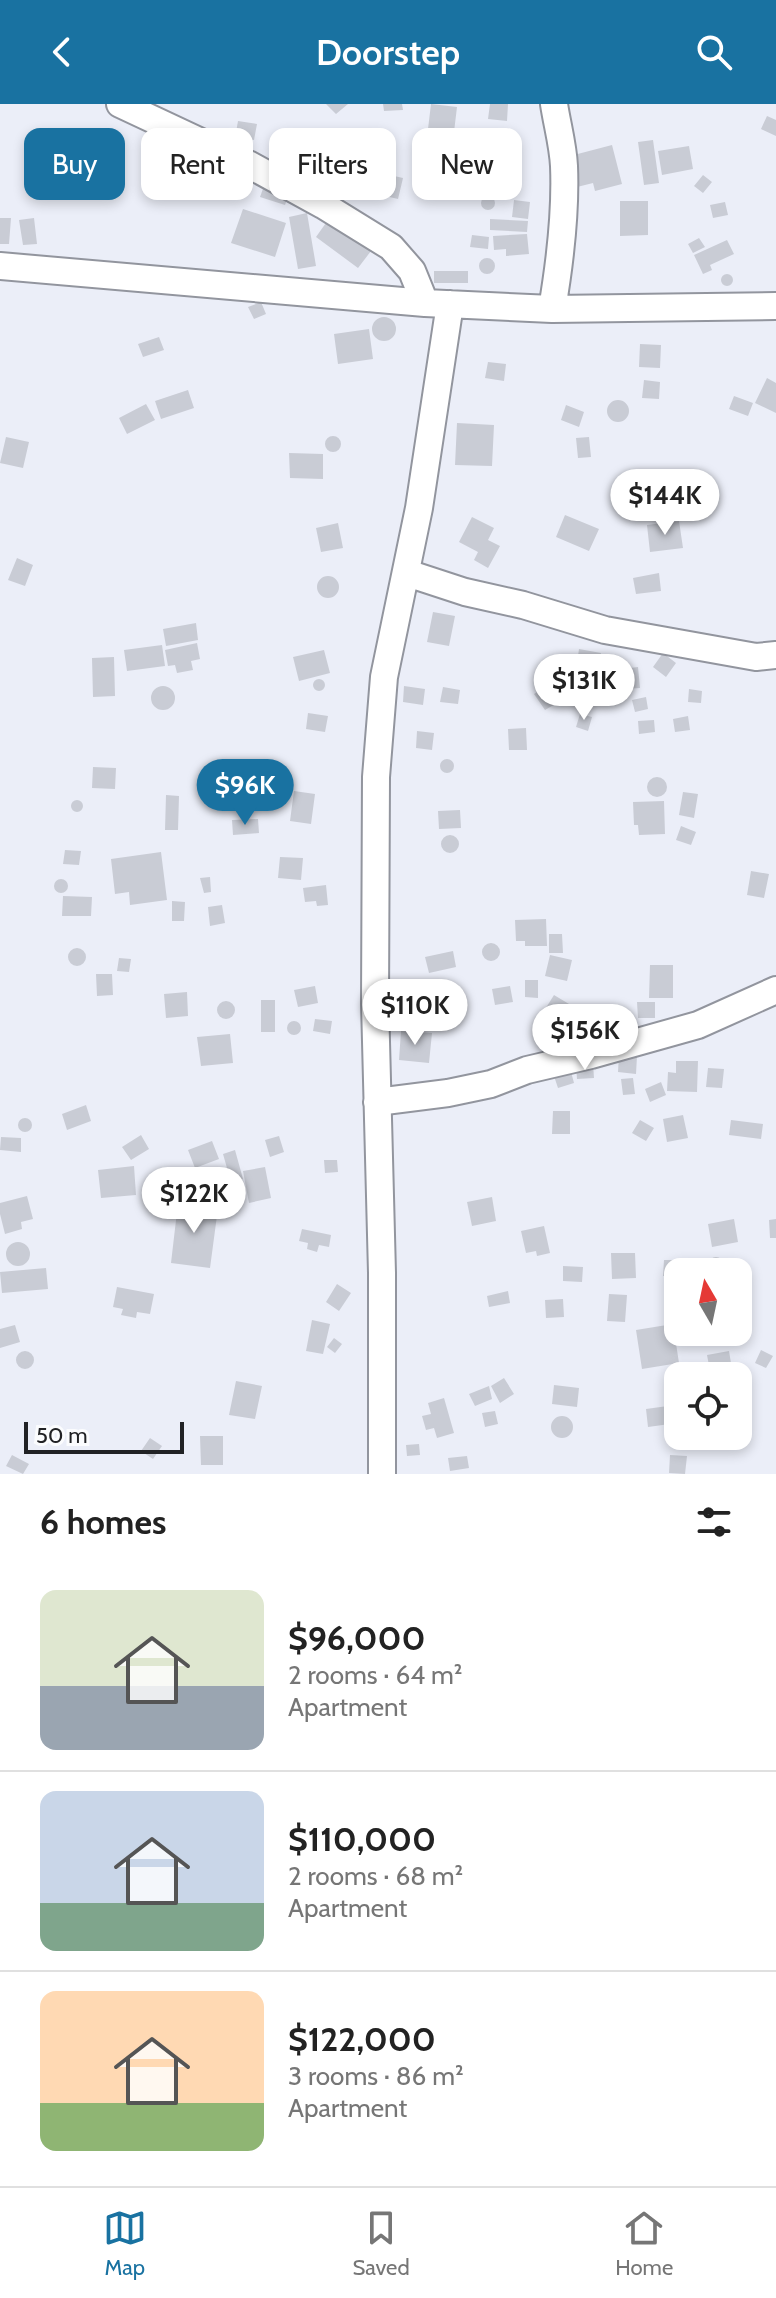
<!DOCTYPE html>
<html lang="en">
<head>
<meta charset="utf-8">
<style>
  :root { --surface:#fff; --page:#f6f6f6; --text:#222; --muted:#767676; --line:#e0e0e0; --accent:#1972a1 }
  body { margin:0; font-family:Cabin,sans-serif; background:var(--page); color:var(--text); height:100vh; display:flex; flex-direction:column; font-size:30px; white-space:nowrap }
  * { box-sizing:border-box; margin:0 }
  p { font-size:26px; color:var(--muted) }
  .icon { flex:none; width:44px; height:44px; fill:none; stroke:currentColor; stroke-width:2; stroke-linecap:round; stroke-linejoin:round }
  .map { position:relative; height:1370px; overflow:hidden }
  .details { display:flex; flex-direction:column; background:var(--surface); flex:1 }
  .details>* { flex:none }
  .banner { position:absolute; left:24px; top:24px; width:728px; height:72px; display:flex; gap:16px }
  .needle { width:52px; rotate:351deg }
  .controls { position:absolute; left:664px; top:1154px; display:grid; gap:16px }
  .controls a { display:grid; place-items:center; width:88px; height:88px; border-radius:16px; background:var(--surface); box-shadow:0 4px 12px #0003; font-size:40px }
  .scale { position:absolute; left:24px; bottom:20px; width:160px; box-sizing:border-box; padding-left:8px; border:4px solid #212225; border-top:0; font-size:22px; line-height:28px; white-space:nowrap; color:#212225; -webkit-text-stroke:6px #fbfcfe; paint-order:stroke }
  .price { position:absolute; translate:-50% -68px; padding:0 18px; border-radius:28px; background:#fff; color:#222; font-size:26px; line-height:52px; filter:drop-shadow(0 2px 4px #0008) }
  .price::after { content:''; position:absolute; left:50%; top:48px; width:24px; height:18px; margin-left:-12px; background:inherit; clip-path:polygon(0 0,100% 0,50% 100%) }
  .price.current { background:var(--accent); color:#fff }
  ul { padding:0; list-style:none }
  li { display:flex; align-items:center; gap:24px; height:200px; padding:0 40px }
  li+li { border-top:2px solid var(--line) }
  li span { display:grid; place-items:center; flex:none; width:224px; height:160px; border-radius:16px; color:#555 }
  li>.icon { margin-inline-start:auto }
  span .icon { width:96px; height:96px; fill:#fffc; stroke-width:1 }
  li b { font-size:34px }
  h2 { display:flex; justify-content:space-between; align-items:center; height:96px; padding:0 40px; font-size:34px }
  .pill { padding:0 28px; border-radius:16px; background:var(--surface); box-shadow:0 4px 12px #0003; font-size:28px; line-height:72px }
  .pill.current { background:var(--accent); color:#fff }
  header { display:flex; justify-content:space-between; align-items:center; height:104px; padding:0 40px; background:var(--accent); color:#fff; font-size:36px; font-weight:600 }
  .dock { display:flex; justify-content:space-around; align-items:center; height:112px; border-top:2px solid var(--line); background:var(--surface); font-size:22px; color:var(--muted) }
  .dock a { display:grid; justify-items:center; gap:4px }
  .dock .current { color:var(--accent) }
  .map>svg:first-child { display:block }
</style>
</head>
<body>
<header><svg class="icon" aria-label="back" viewBox="0 0 24 24"><path d="M15 5l-7 7 7 7"/></svg>Doorstep<svg class="icon" aria-label="search" viewBox="0 0 24 24"><circle cx="10" cy="10" r="6"/><path d="M15 15l6 6"/></svg></header>
<div class="map">
<svg width="776" height="1370" viewBox="0 0 776 1370">
  <rect width="100%" height="100%" fill="#ebeef8"/>
  <!-- building -->
  <path fill="#c9ccd5" d="M326,0H348L336,10Z
    M383,0H402L403,6L384,7Z
    M431,0L457,3L454,28L428,25Z
    M490,0H508L507,17L488,15Z
    M767,12L776,16V32L761,25Z
    M238,17L257,20L254,36L235,34Z
    M321,30L336,33L332,48L318,45Z
    M173,36L192,42L188,54L169,48Z
    M653,36L659,79L644,81L638,38Z
    M197,41L222,50L211,81L186,73Z
    M612,41L622,80L595,87L593,79L577,83L570,52Z
    M689,42L693,65L662,71L658,47Z
    M368,66L403,74L398,95L364,87Z
    M703,71L712,78L703,89L694,82Z
    M264,82L289,90L285,101L260,93Z
    M481 99a7 7 0 1 1 14 0a7 7 0 1 1-14 0Z
    M514,96L530,98L528,115L512,113Z
    M620,97H648V131L620,132Z
    M725,98L728,111L713,114L710,101Z
    M243,105L286,119L275,153L231,139Z
    M307,109L316,162L298,165L289,113Z
    M0,114H11L9,140H0Z
    M34,114L37,140L23,141L19,116Z
    M490,115L528,117L527,128L490,126Z
    M328,116L371,147L358,164L316,133Z
    M527,130L529,150L506,152V145L494,146L493,132Z
    M472,131L489,133L488,145L470,143Z
    M699,134L705,143L693,149L688,140Z
    M727,136L734,150L710,161L712,166L703,170L694,151Z
    M479 162a8 8 0 1 1 16 0a8 8 0 1 1-16 0Z
    M434,167H468V179H434Z
    M721 176a6 6 0 1 1 12 0a6 6 0 1 1-12 0Z
    M261,198L266,210L254,215L248,203Z
    M372 225a12 12 0 1 1 24 0a12 12 0 1 1-24 0Z
    M369,225L373,255L338,260L334,230Z
    M159,233L164,246L143,253L138,240Z
    M640,240L661,241L660,264L639,263Z
    M488,258L506,260L504,277L485,274Z
    M767,274L776,279V309L755,299Z
    M644,276L660,278L659,295L642,294Z
    M188,286L194,304L161,315L155,297Z
    M734,292L753,299L748,312L729,305Z
    M607 307a11 11 0 1 1 22 0a11 11 0 1 1-22 0Z
    M146,300L155,316L127,330L119,314Z
    M566,301L584,308L579,323L561,316Z
    M457,319L494,321L492,362L455,361Z
    M325 340a8 8 0 1 1 16 0a8 8 0 1 1-16 0Z
    M6,333L29,338L23,364L0,359Z
    M589,333L591,353L578,354L576,334Z
    M289,349L323,350V375L290,374Z
    M633,376L644,378L642,392L630,390Z
    M565,411L599,425L589,447L556,433Z
    M472,413L494,424L488,436L500,442L488,464L474,456L478,448L459,438Z
    M679,417L683,444L650,448L647,421Z
    M338,419L343,444L321,448L316,424Z
    M17,454L33,461L25,482L8,476Z
    M659,469L661,487L636,490L633,474Z
    M317 483a11 11 0 1 1 22 0a11 11 0 1 1-22 0Z
    M433,508L455,512L449,542L427,538Z
    M196,519L198,536L166,542L163,525Z
    M197,539L200,555L191,557L193,566L177,569L175,561L168,562L165,546Z
    M162,541L165,562L127,567L124,546Z
    M579,545L601,549L597,569L576,566Z
    M324,546L330,569L299,577L293,553Z
    M663,549L676,559L666,573L653,563Z
    M114,553L115,592L93,593L92,554Z
    M638,563L640,584L624,585L622,565Z
    M313 581a6 6 0 1 1 12 0a6 6 0 1 1-12 0Z
    M404,582L425,585L423,601L403,598Z
    M547,582L557,599L545,606L534,590Z
    M151 594a12 12 0 1 1 24 0a12 12 0 1 1-24 0Z
    M443,583L460,586L458,600L440,598Z
    M689,585L702,587L701,599L688,598Z
    M584,586L600,588L598,602L582,600Z
    M646,593L648,605L635,608L632,596Z
    M308,609L328,612L325,628L306,625Z
    M580,610L592,613L588,627L576,623Z
    M688,612L690,626L675,628L673,615Z
    M654,616L655,628L639,630L638,617Z
    M526,624L527,646H509L508,625Z
    M417,627L434,629L432,646L416,644Z
    M440 662a7 7 0 1 1 14 0a7 7 0 1 1-14 0Z
    M93,663L116,664L115,685L92,684Z
    M647 683a10 10 0 1 1 20 0a10 10 0 1 1-20 0Z
    M294,687L315,690L311,720L290,717Z
    M683,688L698,690L694,714L679,711Z
    M166,691L179,692L178,726H165Z
    M71 702a6 6 0 1 1 12 0a6 6 0 1 1-12 0Z
    M664,697L665,730L639,731L638,721H634L633,698Z
    M460,706L461,724L439,725L438,707Z
    M258,715L259,729L233,731L232,716Z
    M681,722L696,728L691,741L676,736Z
    M441 740a9 9 0 1 1 18 0a9 9 0 1 1-18 0Z
    M65,746L81,747L79,761L63,760Z
    M161,748L167,796L130,801L129,788L115,790L111,755Z
    M280,753L303,754L301,776L278,774Z
    M751,767L769,770L764,794L747,791Z
    M210,773L211,788L204,789L200,774Z
    M54 782a7 7 0 1 1 14 0a7 7 0 1 1-14 0Z
    M326,781L328,801L317,802L316,797L305,798L303,784Z
    M63,792L92,793L91,812H62Z
    M172,797L185,798L184,817H172Z
    M222,801L225,819L210,822L208,803Z
    M546,815L547,842H525V837H516L515,816Z
    M549,830H562L563,849H549Z
    M482 848a9 9 0 1 1 18 0a9 9 0 1 1-18 0Z
    M68 853a9 9 0 1 1 18 0a9 9 0 1 1-18 0Z
    M453,847L456,863L429,869L425,853Z
    M550,851L572,856L567,877L545,872Z
    M119,854L131,855L129,868L117,867Z
    M650,861H673V894H649Z
    M96,870H112L113,891L97,892Z
    M525,876H538V894L525,893Z
    M315,882L318,899L298,903L294,886Z
    M510,882L513,898L495,901L492,885Z
    M187,888L188,912L166,914L164,890Z
    M554,891L569,900L559,917L544,907Z
    M261,896H275V928H261Z
    M217 906a9 9 0 1 1 18 0a9 9 0 1 1-18 0Z
    M637,898H655V914H638Z
    M315,915L332,917L330,930L313,927Z
    M287 924a7 7 0 1 1 14 0a7 7 0 1 1-14 0Z
    M401,927L432,929L429,959L399,956Z
    M230,930L233,959L201,962L197,933Z
    M619,951L637,952L636,970L618,968Z
    M676,957H698L697,988L667,987L668,968L676,969Z
    M593,960L594,974L577,975L576,961Z
    M570,964L574,979L558,984L553,969Z
    M708,964L724,965L722,984L706,983Z
    M633,974L635,990L623,991L621,975Z
    M661,978L666,991L650,998L645,985Z
    M86,1001L91,1017L67,1026L62,1010Z
    M553,1007H570V1030H552Z
    M683,1011L688,1034L667,1038L663,1015Z
    M18 1021a7 7 0 1 1 14 0a7 7 0 1 1-14 0Z
    M640,1016L654,1024L646,1037L632,1029Z
    M731,1016L763,1020L761,1035L729,1031Z
    M141,1031L149,1045L131,1056L122,1043Z
    M279,1032L284,1048L270,1053L265,1036Z
    M1,1033L21,1034V1048L0,1046Z
    M212,1037L219,1055L195,1064L188,1046Z
    M235,1046L243,1075L231,1078L223,1050Z
    M324,1056H337L338,1068L325,1069Z
    M134,1062L136,1091L101,1094L98,1066Z
    M265,1063L271,1094L249,1099L243,1067Z
    M183 1083a8 8 0 1 1 16 0a8 8 0 1 1-16 0Z
    M27,1092L33,1115L21,1118L22,1125L5,1130L0,1110V1099Z
    M492,1093L496,1117L472,1122L467,1098Z
    M178,1099L218,1104L210,1164L171,1159Z
    M734,1115L738,1138L712,1143L708,1120Z
    M776,1115V1134H770L769,1116Z
    M544,1122L550,1149L537,1152L536,1147L526,1149L521,1127Z
    M302,1125L331,1131L329,1143L319,1141L317,1148L307,1145L308,1139L299,1137Z
    M6 1150a12 12 0 1 1 24 0a12 12 0 1 1-24 0Z
    M611,1149H635L636,1174L612,1175Z
    M709 1160a7 7 0 1 1 14 0a7 7 0 1 1-14 0Z
    M664,1156H681V1168H678V1173L663,1172Z
    M563,1162L583,1163L582,1178L563,1177Z
    M46,1164L48,1185L2,1189L0,1168Z
    M337,1180L351,1189L339,1207L326,1198Z
    M117,1183L154,1190L150,1210L137,1208L136,1214L121,1211L123,1205L113,1203Z
    M508,1187L510,1199L489,1203L487,1192Z
    M609,1190L627,1191L625,1218L607,1217Z
    M563,1195L564,1213L546,1214L545,1196Z
    M312,1216L330,1220L323,1250L306,1247Z
    M673,1220L679,1259L642,1265L636,1226Z
    M15,1221L20,1238L0,1244V1225Z
    M334,1234L342,1240L335,1249L327,1243Z
    M761,1246L773,1252L766,1264L755,1259Z
    M729,1247L733,1271L711,1272L707,1251Z
    M16 1256a9 9 0 1 1 18 0a9 9 0 1 1-18 0Z
    M504,1274L514,1290L500,1299L491,1282Z
    M236,1277L262,1282L255,1315L229,1311Z
    M554,1281L579,1284L577,1303L552,1300Z
    M489,1282L492,1295L475,1302L469,1290Z
    M444,1294L454,1329L437,1334L434,1324L426,1326L422,1312L431,1310L428,1299Z
    M675,1301L677,1319L648,1323L646,1305Z
    M495,1307L498,1320L485,1323L482,1309Z
    M551 1323a11 11 0 1 1 22 0a11 11 0 1 1-22 0Z
    M200,1332H223V1361H201Z
    M150,1334L162,1342L153,1355L141,1347Z
    M419,1340L420,1351L407,1352L406,1341Z
    M12,1351L29,1360L23,1370L6,1362Z
    M670,1351L687,1352L685,1370L669,1369Z
    M467,1352L469,1364L450,1367L448,1354Z"/>
  <g fill="none" stroke-linecap="round" stroke-linejoin="round">
    <!-- street casing -->
    <g stroke="#92959e" stroke-width="30">
      <path id="street" d="M120,0L248,60L323,101L391,143L412,167L425,199
        M0,162L425,199L552,205L776,202
        M552,205C560,158 566,110 564,62C563,41 557,20 554,0
        M407,469L465,488L523,501L605,526L756,553L776,551
        M377,998L448,989L491,980L527,966L591,951L698,921L776,886
        M382,1370V1169L375,899L376,673L384,573L419,404L450,200"/>
    </g>
    <!-- street -->
    <use href="#street" stroke="#fff" stroke-width="26"/>
  </g>
</svg>
<div class="controls">
<a><svg class="needle" viewBox="-14 -14 28 28"><path d="M0-13l5 13h-10z" fill="#e53935"/><path d="M0 13l5-13h-10z" fill="#767676"/></svg></a>
<a><svg class="icon" aria-label="locate" viewBox="0 0 24 24"><circle cx="12" cy="12" r="6"/><path d="M12 2v4M12 18v4M2 12h4M18 12h4"/></svg></a>
</div>
<div class="scale">50 m</div>
<b class="price" style="left:665px;top:433px">$144K</b>
<b class="price" style="left:584px;top:618px">$131K</b>
<b class="price current" style="left:245px;top:723px">$96K</b>
<b class="price" style="left:415px;top:943px">$110K</b>
<b class="price" style="left:585px;top:968px">$156K</b>
<b class="price" style="left:194px;top:1131px">$122K</b>
<div class="banner">
<a class="pill current">Buy</a>
<a class="pill">Rent</a>
<a class="pill">Filters</a>
<a class="pill">New</a>
</div>
</div>
<section class="details">
<h2>6 homes<svg class="icon" aria-label="filters" viewBox="0 0 24 24"><path d="M4 7h16M4 17h16"/><circle cx="9" cy="7" r="2"/><circle cx="15" cy="17" r="2"/></svg></h2>
<ul>
<li><span style="background:linear-gradient(#dfe7d0 60%,#9aa5b1 0)"><svg class="icon" aria-label="home" viewBox="0 0 24 24"><path d="M3 11l9-7 9 7M6 9v11h12V9"/></svg></span><div><b>$96,000</b><p>2 rooms · 64 m²</p><p>Apartment</p></div></li>
<li><span style="background:linear-gradient(#c9d6e8 70%,#7fa58c 0)"><svg class="icon" aria-label="home" viewBox="0 0 24 24"><path d="M3 11l9-7 9 7M6 9v11h12V9"/></svg></span><div><b>$110,000</b><p>2 rooms · 68 m²</p><p>Apartment</p></div></li>
<li><span style="background:linear-gradient(#ffd9b3 70%,#8fb573 0)"><svg class="icon" aria-label="home" viewBox="0 0 24 24"><path d="M3 11l9-7 9 7M6 9v11h12V9"/></svg></span><div><b>$122,000</b><p>3 rooms · 86 m²</p><p>Apartment</p></div></li>
</ul>
</section>
<nav class="dock">
<a class="current"><svg class="icon" aria-label="map" viewBox="0 0 24 24"><path d="M3 6l6-2 6 2 6-2v14l-6 2-6-2-6 2zM9 4v14M15 6v14"/></svg>Map</a>
<a><svg class="icon" aria-label="saved" viewBox="0 0 24 24"><path d="M7 4h10v16l-5-4-5 4z"/></svg>Saved</a>
<a><svg class="icon" aria-label="home" viewBox="0 0 24 24"><path d="M3 11l9-7 9 7M6 9v11h12V9"/></svg>Home</a>
</nav>
</body>
</html>
